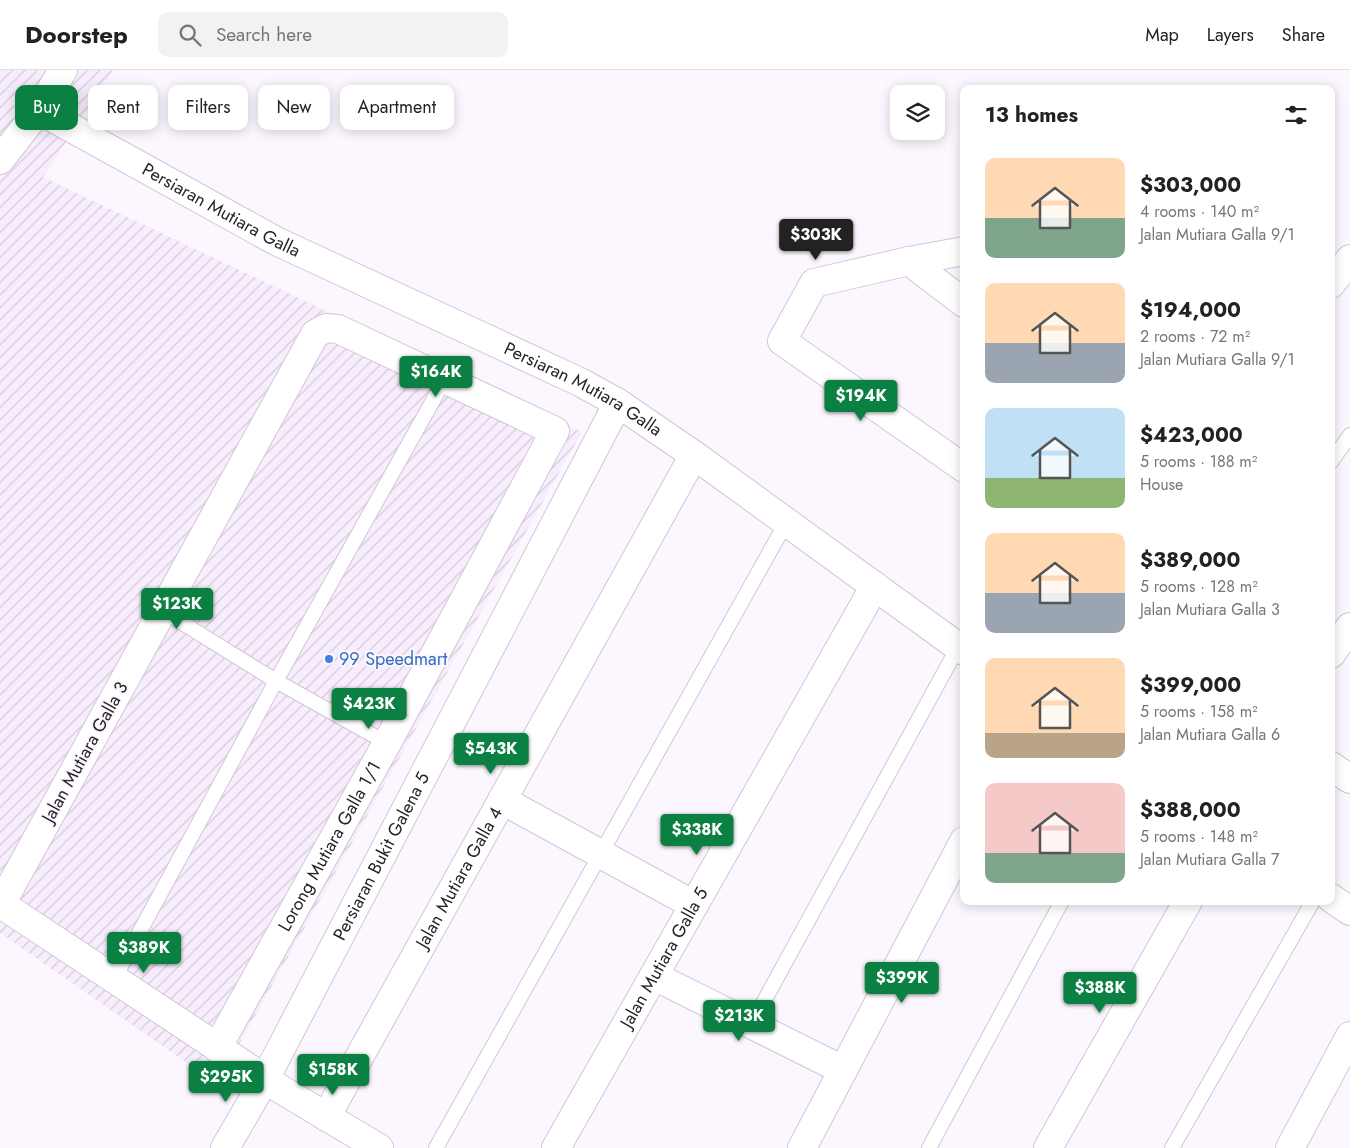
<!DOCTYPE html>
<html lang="en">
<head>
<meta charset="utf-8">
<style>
  :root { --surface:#fff; --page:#f2f2f2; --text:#222; --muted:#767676; --line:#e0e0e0; --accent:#0b8043 }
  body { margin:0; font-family:Jost,sans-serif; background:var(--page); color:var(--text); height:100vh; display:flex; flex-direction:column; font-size:19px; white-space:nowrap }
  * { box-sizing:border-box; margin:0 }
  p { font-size:16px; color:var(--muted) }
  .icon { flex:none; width:28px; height:28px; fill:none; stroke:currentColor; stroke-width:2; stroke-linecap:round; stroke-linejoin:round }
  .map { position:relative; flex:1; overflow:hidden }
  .side { position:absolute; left:960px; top:15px; width:375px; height:820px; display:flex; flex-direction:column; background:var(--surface); border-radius:10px; box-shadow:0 2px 12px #0003 }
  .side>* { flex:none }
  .guide { position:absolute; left:15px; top:15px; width:475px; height:45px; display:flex; gap:10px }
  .tools { position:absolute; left:890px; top:15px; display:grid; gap:10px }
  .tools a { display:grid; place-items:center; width:55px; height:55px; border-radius:10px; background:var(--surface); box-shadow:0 2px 12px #0003; font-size:25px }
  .price { position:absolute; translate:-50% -42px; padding:0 11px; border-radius:5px; background:var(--accent); color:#fff; font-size:16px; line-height:32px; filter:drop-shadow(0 1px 2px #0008) }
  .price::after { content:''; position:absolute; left:50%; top:30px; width:15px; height:11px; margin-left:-8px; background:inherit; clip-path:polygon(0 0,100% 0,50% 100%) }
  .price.active { background:#222; color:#fff }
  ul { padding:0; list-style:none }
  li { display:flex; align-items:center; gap:15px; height:125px; padding:0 25px }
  li span { display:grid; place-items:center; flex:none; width:140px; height:100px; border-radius:10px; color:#555 }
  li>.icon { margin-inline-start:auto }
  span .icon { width:60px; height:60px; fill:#fffc; stroke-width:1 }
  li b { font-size:21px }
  h2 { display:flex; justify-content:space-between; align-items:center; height:60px; padding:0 25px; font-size:21px }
  .pill { padding:0 18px; border-radius:10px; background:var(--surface); box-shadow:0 2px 12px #0003; font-size:18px; line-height:45px }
  .pill.active { background:var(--accent); color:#fff }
  header { display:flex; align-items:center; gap:30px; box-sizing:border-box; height:70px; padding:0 25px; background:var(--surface); border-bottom:1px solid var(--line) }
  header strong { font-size:24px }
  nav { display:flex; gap:28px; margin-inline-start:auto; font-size:18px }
  .search { width:350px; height:45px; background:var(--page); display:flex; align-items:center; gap:12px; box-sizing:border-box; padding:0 18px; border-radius:10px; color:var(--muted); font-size:19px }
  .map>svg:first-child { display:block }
</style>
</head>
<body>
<header>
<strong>Doorstep</strong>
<div class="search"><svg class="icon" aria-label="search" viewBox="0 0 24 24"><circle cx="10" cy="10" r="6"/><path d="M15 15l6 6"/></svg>Search here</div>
<nav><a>Map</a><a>Layers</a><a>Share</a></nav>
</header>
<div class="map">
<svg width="1350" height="1078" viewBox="0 0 1350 1078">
  <defs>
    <pattern id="industrial-furrows" width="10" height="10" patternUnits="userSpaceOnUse" patternTransform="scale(1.25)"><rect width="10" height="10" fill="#f8edfd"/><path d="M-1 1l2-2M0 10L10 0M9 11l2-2" fill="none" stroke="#d5cbd9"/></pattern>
  </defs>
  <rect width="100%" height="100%" fill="#fcf7fe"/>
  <!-- industrial -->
  <path fill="url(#industrial-furrows)" d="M0,0H113L43,107L582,362L217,1014L0,863Z"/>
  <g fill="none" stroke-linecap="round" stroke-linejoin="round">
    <!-- lane casing -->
    <g stroke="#d2c5d7" stroke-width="16">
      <path id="lane" d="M1331,392L1350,365
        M163,541L276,611L387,673
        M114,909L276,611L445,309
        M751,955L958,577
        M436,1078L787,451
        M929,1078L1062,831
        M1172,1078L1313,831"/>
    </g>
    <!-- street casing -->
    <g stroke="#d2c5d7" stroke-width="30">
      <g id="street">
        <path id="s1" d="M39,40L276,171L580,312L618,333L694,385L964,581"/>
        <path d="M0,90L39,40L63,0"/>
        <path d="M964,181L909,191L814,213L782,271L964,398"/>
        <path d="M909,191L964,233"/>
        <path d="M1331,214L1350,189"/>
        <path d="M1331,584L1350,557"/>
        <path d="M1331,696L1350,709"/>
        <path d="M502,730L694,835"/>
        <path d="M1331,828L1350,841"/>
        <path d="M654,906L843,1000"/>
        <path id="s2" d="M217,978L387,673L555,361L338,259L326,258L315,264L1,834L282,1020L379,1078"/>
        <path id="s3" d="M326,1047L694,385"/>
        <path id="s4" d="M225,1078L265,1009L618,333"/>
        <path id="s5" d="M556,1078L875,516"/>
        <path d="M802,1078L964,771"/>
        <path d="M1048,1078L1188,831"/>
        <path d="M1290,1078L1350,966"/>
      </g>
    </g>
    <!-- lane -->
    <use href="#lane" stroke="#fff" stroke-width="14"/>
    <!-- street -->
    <use href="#street" stroke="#fff" stroke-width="28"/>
  </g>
  <!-- markers -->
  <circle fill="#3f7fe0" stroke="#fcf7fe" stroke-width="2" cx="329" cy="589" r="5"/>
  <g text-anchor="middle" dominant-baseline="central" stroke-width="4" stroke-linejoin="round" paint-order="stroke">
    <!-- street labels -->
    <g font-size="18" fill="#28232a" stroke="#fcf7fe">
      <text stroke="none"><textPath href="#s1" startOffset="208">Persiaran Mutiara Galla</textPath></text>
      <text stroke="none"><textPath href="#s1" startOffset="612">Persiaran Mutiara Galla</textPath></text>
      <text transform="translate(85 682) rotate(-61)">Jalan Mutiara Galla 3</text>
      <text stroke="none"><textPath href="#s2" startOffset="231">Lorong Mutiara Galla 1/1</textPath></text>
      <text stroke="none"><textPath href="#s4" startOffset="331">Persiaran Bukit Galena 5</textPath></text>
      <text stroke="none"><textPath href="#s3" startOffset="274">Jalan Mutiara Galla 4</textPath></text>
      <text stroke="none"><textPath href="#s5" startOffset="219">Jalan Mutiara Galla 5</textPath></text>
    </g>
    <!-- shop labels -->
    <g font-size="18" fill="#366cbe" stroke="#fcf7fe" text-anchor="start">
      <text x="339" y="589">99 Speedmart</text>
    </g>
  </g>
</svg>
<div class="tools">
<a><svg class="icon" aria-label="layers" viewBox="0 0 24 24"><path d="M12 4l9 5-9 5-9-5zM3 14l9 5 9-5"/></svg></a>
</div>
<b class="price active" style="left:816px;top:191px">$303K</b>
<b class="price" style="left:436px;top:328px">$164K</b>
<b class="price" style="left:861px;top:352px">$194K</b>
<b class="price" style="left:177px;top:560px">$123K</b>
<b class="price" style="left:369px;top:660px">$423K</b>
<b class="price" style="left:491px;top:705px">$543K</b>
<b class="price" style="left:697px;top:786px">$338K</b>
<b class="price" style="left:144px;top:904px">$389K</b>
<b class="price" style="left:902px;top:934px">$399K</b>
<b class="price" style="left:1100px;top:944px">$388K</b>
<b class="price" style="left:739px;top:972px">$213K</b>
<b class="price" style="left:333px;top:1026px">$158K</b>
<b class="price" style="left:226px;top:1033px">$295K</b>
<div class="guide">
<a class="pill active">Buy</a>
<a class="pill">Rent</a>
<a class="pill">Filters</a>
<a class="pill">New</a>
<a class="pill">Apartment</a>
</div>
<section class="side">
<h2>13 homes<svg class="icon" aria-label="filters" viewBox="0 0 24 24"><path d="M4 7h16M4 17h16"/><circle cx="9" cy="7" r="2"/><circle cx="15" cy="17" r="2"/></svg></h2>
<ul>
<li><span style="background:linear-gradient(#ffd9b3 60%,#7fa58c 0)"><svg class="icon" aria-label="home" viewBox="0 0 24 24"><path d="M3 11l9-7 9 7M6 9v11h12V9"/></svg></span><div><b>$303,000</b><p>4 rooms · 140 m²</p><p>Jalan Mutiara Galla 9/1</p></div></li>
<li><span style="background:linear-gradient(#ffd9b3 60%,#9aa5b1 0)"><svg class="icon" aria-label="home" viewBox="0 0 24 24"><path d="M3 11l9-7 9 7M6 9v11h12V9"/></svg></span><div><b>$194,000</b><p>2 rooms · 72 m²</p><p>Jalan Mutiara Galla 9/1</p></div></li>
<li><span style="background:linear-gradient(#bfe0f5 70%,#8fb573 0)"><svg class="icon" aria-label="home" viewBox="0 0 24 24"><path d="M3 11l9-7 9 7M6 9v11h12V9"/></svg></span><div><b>$423,000</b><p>5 rooms · 188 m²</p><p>House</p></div></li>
<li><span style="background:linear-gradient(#ffd9b3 60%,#9aa5b1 0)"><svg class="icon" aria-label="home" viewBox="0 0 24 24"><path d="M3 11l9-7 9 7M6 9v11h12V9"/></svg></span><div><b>$389,000</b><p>5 rooms · 128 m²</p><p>Jalan Mutiara Galla 3</p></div></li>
<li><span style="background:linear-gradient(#ffd9b3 75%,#b9a48a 0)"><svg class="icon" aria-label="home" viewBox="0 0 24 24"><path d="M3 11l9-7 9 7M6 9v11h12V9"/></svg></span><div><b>$399,000</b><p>5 rooms · 158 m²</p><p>Jalan Mutiara Galla 6</p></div></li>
<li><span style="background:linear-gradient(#f6c9c9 70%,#7fa58c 0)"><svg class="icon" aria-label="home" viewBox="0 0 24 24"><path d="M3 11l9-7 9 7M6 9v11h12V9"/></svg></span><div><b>$388,000</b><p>5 rooms · 148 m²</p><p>Jalan Mutiara Galla 7</p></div></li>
</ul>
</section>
</div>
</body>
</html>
